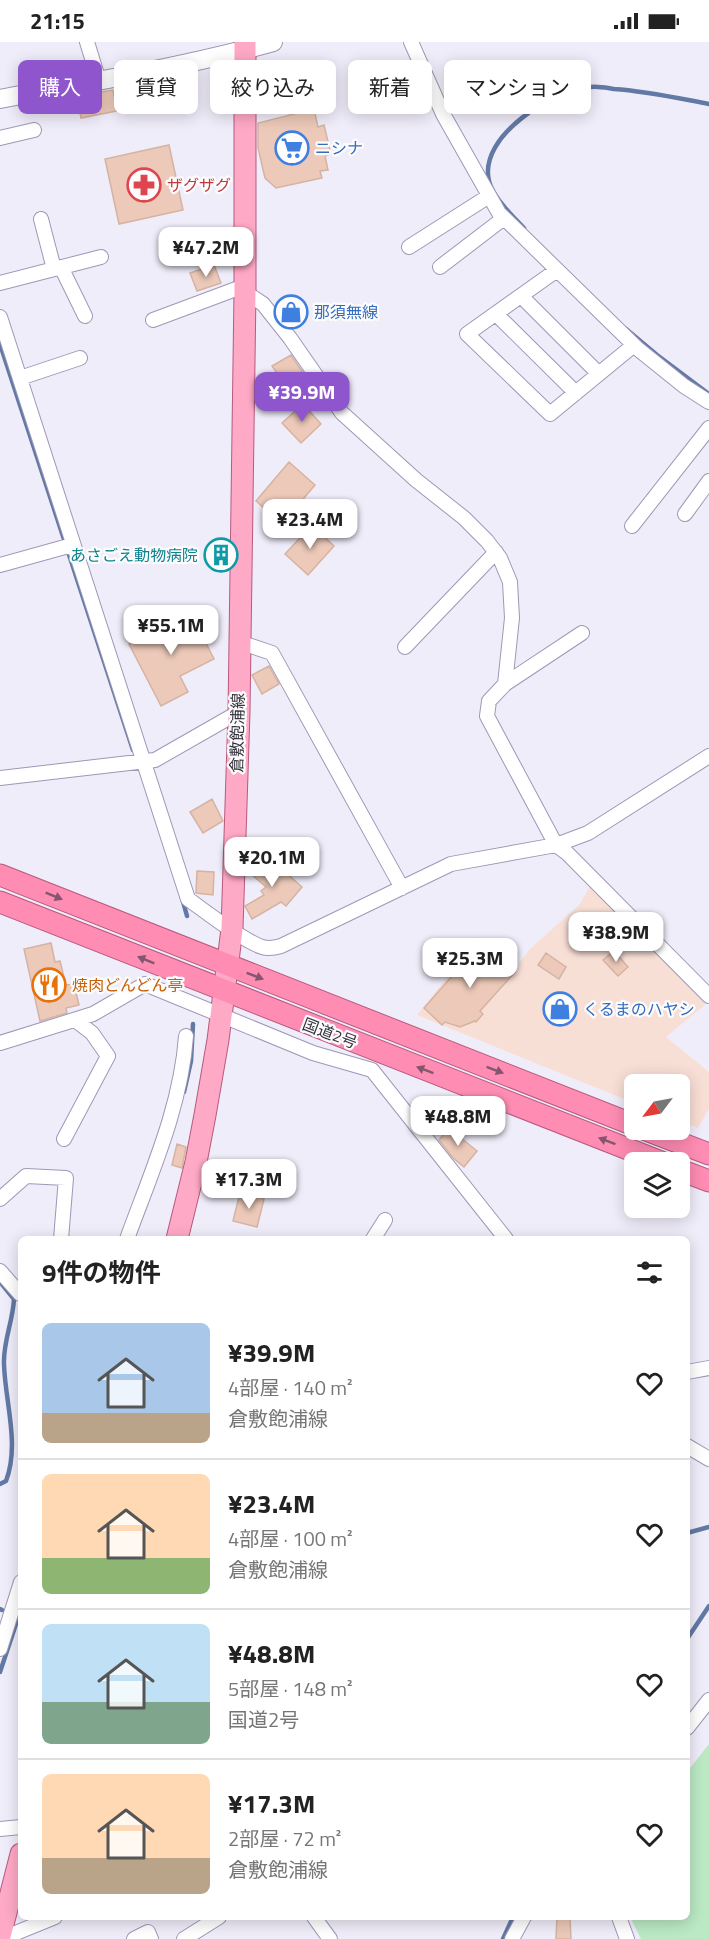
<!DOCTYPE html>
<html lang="ja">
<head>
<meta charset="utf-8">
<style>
  :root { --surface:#fff; --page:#f2f2f2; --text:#222; --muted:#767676; --line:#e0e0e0; --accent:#8f55cc }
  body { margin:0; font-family:"Titillium Web","Noto Sans JP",sans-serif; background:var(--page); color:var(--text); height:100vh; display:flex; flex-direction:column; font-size:22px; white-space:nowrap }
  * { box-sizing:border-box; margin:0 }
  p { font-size:20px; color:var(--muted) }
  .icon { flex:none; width:33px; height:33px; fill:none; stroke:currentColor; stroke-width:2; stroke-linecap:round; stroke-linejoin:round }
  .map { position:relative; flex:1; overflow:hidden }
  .drawer { position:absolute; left:18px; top:1194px; width:672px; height:684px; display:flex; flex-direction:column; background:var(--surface); border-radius:9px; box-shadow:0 3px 15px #0003 }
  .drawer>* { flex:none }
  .hud { position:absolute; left:18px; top:18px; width:674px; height:54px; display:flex; gap:12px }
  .needle { width:39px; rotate:238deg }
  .buttons { position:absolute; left:624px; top:1032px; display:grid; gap:12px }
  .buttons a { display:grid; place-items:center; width:66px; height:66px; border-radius:9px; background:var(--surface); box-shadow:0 3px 15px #0003; font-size:30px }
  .price { position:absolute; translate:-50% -51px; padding:0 14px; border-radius:12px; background:#fff; color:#222; font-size:20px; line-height:39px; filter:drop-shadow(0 2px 3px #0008) }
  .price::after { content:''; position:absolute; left:50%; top:36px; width:18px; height:14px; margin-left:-9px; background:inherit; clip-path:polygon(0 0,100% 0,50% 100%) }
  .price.current { background:var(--accent); color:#fff }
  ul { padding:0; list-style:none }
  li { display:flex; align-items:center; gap:18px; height:150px; padding:0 24px }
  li+li { border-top:2px solid var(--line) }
  li span { display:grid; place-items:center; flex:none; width:168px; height:120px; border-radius:9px; color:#555 }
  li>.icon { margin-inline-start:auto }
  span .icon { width:72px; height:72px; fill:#fffc; stroke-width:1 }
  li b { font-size:26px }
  h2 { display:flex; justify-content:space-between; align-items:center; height:72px; padding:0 24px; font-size:26px }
  .chip { padding:0 21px; border-radius:9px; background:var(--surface); box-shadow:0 3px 15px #0003; font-size:21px; line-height:54px }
  .chip.current { background:var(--accent); color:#fff }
  .status { display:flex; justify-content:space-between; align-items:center; height:42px; padding:0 30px; background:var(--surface); direction:ltr }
  .status svg { height:16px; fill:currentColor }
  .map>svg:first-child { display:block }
</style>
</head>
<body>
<div class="status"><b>21:15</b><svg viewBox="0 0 49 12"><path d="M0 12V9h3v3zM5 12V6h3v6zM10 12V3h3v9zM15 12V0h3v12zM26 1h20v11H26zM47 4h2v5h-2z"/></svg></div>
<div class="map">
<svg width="709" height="1897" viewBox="0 0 709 1897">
  <rect width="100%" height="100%" fill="#f0edfa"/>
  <!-- commercial -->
  <path fill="#f8dfd6" d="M590,844L706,962L666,995L709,1030V1067L698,1086L680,1079V1042H634V1061L417,973L479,895L518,931L519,921L530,907L580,862Z"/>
  <!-- green -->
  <path fill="#bbe9c4" d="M709,1702V1897H641L630,1875H687V1730Z"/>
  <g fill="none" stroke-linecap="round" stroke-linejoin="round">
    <!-- stream -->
    <path stroke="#6179a4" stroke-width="4.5" d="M524,186C512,174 493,155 489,139C478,93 554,48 591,45C598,44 607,46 614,47C646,49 677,56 709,62
      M626,287L657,313L709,352
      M0,302L133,708
      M182,856L187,874
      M184,1050L191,1019L193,982
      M0,1240L14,1257C13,1279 3,1300 4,1322C5,1360 20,1402 6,1439L0,1442
      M687,1491L709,1485
      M0,1567L2,1568
      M687,1597L709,1564
      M0,1630L21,1567
      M503,1897L513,1875"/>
  </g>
  <!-- building -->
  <path fill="#ecc9b9" stroke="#d5b3a3" stroke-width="1.5" d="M113,48L117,69L81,76L77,54Z
    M314,67L318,85L324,83L331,112L325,114L328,128L320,129L322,136L276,146L265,136L258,106V81Z
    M169,103L183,168L119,182L105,117Z
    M214,223L221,241L197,249L190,231Z
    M291,255L303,275L291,282L284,274L287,272L281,261Z
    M291,313L311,343L296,352L287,337L283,340L272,324Z
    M303,362L321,382L301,401L282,381Z
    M289,420L315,443L282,482L256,459Z
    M312,483L334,504L308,533L285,512Z
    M220,500L229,506L228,518L222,526L208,515Z
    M189,568L214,617L180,634L188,650L161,664L129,602L166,583L165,580Z
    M269,624L279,642L262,652L252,633Z
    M212,757L223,779L203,791L190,770Z
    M272,818L302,845L286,864L281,860L252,877L245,864L264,853L261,849L266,845L250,831L260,819L266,824Z
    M197,829L214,830L213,853L196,851Z
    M482,900L515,930L480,969L483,972L476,980L475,979L460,985L445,980L442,983L424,966Z
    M51,901L55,920L60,919L66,943L74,942L79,963L66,966L67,971L40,979L24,907Z
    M614,909L628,925L618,934L603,918Z
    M546,911L566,925L559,937L538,923Z
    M449,1086L477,1109L464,1125L453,1116L439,1098Z
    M177,1102L186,1105L182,1126L172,1123Z
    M240,1151L264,1157L257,1185L233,1179Z
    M557,1875H570L571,1897H556Z"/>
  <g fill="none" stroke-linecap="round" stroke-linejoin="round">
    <!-- minor casing -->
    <g stroke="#9f97b5" stroke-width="16">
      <path id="minor" d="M87,0L99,39
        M411,0L443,72L499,171L638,307L684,344L709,360
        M0,96L34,88
        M41,177L54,227
        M409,205L489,154
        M61,225L85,274
        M440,225L504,176
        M557,228L467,292L550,372L634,303
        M0,241L101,215
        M245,250L263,262L290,296L342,371L416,438L464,476L487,499L500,516L510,540L512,576L505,642L489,659L487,674L556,803L567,811L709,954
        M521,254L599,332
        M496,272L576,351
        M0,275L188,857C206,870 242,898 262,905C269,907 274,906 281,904L451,822L556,803L588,791L709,714
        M153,278L244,244
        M20,336L80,316
        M685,472L709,439
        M632,484L709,386
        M0,523L72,503
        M239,600L272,611L402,846
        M405,605L496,510
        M505,642L582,591
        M0,736L155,718L239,670
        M0,1001L93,972L145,942L313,1011L372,1028L506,1197
        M64,1097L108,1014L92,991L75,978
        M0,1157L26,1134L66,1136L61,1197
        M127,1197C151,1131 181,1065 186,994
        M373,1197L385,1178
        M0,1229L20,1252
        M687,1330L709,1326
        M687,1404L709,1417
        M0,1607L21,1540
        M687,1686L709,1658
        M0,1787L21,1785
        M314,1875L330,1897
        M619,1875L627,1897
        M1,1897L55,1875
        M134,1897L148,1890L151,1897
        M184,1897L219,1875
        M512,1897L524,1875"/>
    </g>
    <!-- secondary casing -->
    <g stroke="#9f97b5" stroke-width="20">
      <path id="secondary" d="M0,57C91,40 184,25 273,0"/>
    </g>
    <!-- primary casing -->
    <g stroke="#b85a7e" stroke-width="23">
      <path id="primary" d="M177,1197L196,1120L205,1073L218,998L232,887L239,670L245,250V0
        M0,1894L21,1812"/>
    </g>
    <!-- trunk casing -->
    <g stroke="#b85a7e" stroke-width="23">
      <path id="trunk" d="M0,833L634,1083
        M0,860L661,1120
        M646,1088L709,1112
        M680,1128L709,1139"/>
    </g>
    <!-- minor -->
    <use href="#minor" stroke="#fff" stroke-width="14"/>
    <!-- secondary -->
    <use href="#secondary" stroke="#fff" stroke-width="18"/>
    <!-- primary -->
    <use href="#primary" stroke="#fea9c6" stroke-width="21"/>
    <!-- trunk -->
    <use href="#trunk" stroke="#fe8cb3" stroke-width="21"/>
  </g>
  <!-- one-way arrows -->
  <defs><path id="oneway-solid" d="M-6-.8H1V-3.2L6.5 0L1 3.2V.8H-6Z" transform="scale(1.5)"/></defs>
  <g fill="#85566d">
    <use href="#oneway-solid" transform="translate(54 854) rotate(22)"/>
    <use href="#oneway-solid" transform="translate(146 918) rotate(-158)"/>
    <use href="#oneway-solid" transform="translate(255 934) rotate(21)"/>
    <use href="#oneway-solid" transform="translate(425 1028) rotate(-159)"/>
    <use href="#oneway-solid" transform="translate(495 1028) rotate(21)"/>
    <use href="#oneway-solid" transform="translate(607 1099) rotate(-159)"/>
  </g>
  <!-- icons -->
  <defs>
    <g id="supermarket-ring" transform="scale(1.725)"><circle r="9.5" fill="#fcfcfc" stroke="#3f7fe0" stroke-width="1.5"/><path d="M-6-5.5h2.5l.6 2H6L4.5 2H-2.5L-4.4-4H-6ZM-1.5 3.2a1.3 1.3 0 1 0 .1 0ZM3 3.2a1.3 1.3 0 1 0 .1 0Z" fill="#3f7fe0"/></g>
    <g id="pharmacy-ring" transform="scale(1.725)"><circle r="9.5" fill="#fcfcfc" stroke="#e0444e" stroke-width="1.5"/><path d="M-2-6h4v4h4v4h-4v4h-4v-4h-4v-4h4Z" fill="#e0444e"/></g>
    <g id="shop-ring" transform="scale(1.725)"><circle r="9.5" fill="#fcfcfc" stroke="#3f7fe0" stroke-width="1.5"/><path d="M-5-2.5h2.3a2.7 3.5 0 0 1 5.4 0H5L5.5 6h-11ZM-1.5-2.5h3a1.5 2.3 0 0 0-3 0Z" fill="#3f7fe0"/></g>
    <g id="building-ring" transform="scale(1.725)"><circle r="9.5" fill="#fcfcfc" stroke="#0f9aa8" stroke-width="1.5"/><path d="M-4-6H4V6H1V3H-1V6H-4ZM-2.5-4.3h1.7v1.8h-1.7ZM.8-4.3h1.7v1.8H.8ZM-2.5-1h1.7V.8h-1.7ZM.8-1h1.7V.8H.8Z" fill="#0f9aa8"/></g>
    <g id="restaurant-ring" transform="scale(1.725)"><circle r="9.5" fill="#fcfcfc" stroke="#e8710a" stroke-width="1.5"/><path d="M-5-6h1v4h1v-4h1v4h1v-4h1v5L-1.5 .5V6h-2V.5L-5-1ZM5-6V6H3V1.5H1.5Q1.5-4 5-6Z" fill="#e8710a"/></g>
  </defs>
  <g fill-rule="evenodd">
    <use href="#supermarket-ring" x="292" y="106"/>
    <use href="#pharmacy-ring" x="144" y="143"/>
    <use href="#shop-ring" x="291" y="270"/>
    <use href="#building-ring" x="221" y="513"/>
    <use href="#restaurant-ring" x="49" y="943"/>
    <use href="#shop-ring" x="560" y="967"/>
  </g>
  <g text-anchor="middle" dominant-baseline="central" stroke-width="4.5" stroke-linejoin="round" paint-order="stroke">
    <!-- shop labels -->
    <g font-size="16" fill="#366cbe" stroke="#fcfcfc" text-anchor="start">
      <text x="315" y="106">ニシナ</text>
      <text x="314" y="270">那須無線</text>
      <text x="583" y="967">くるまのハヤシ</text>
    </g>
    <!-- health labels -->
    <g font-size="16" fill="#be3a42" stroke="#fcfcfc" text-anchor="start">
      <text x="167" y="143">ザグザグ</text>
    </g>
    <!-- culture labels -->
    <g font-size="16" fill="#0d838f" stroke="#fcfcfc" text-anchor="end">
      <text x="198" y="513">あさごえ動物病院</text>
    </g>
    <!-- street labels -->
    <g font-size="16" fill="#35323f" stroke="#fcfcfc">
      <text transform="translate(237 691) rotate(-89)">倉敷飽浦線</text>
      <text transform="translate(330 991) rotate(21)">国道2号</text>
    </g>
    <!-- food labels -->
    <g font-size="16" fill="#c56008" stroke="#fcfcfc" text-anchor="start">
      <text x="72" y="943">焼肉どんどん亭</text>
    </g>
  </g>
</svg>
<div class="buttons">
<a><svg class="needle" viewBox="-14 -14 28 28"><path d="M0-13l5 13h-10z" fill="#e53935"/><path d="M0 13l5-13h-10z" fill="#767676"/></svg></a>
<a><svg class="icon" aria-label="layers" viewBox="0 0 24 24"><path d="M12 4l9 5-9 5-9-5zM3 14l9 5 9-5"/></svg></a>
</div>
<b class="price" style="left:206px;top:236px">¥47.2M</b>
<b class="price current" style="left:302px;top:381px">¥39.9M</b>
<b class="price" style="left:310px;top:508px">¥23.4M</b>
<b class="price" style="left:171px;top:614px">¥55.1M</b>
<b class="price" style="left:272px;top:846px">¥20.1M</b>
<b class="price" style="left:616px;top:921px">¥38.9M</b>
<b class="price" style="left:470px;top:947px">¥25.3M</b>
<b class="price" style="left:458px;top:1105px">¥48.8M</b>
<b class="price" style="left:249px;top:1168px">¥17.3M</b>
<div class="hud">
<a class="chip current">購入</a>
<a class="chip">賃貸</a>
<a class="chip">絞り込み</a>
<a class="chip">新着</a>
<a class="chip">マンション</a>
</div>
<section class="drawer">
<h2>9件の物件<svg class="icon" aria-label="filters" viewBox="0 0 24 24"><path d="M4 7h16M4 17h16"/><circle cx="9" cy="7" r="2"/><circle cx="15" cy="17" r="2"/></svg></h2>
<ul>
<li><span style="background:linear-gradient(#a9c7e8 75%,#b9a48a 0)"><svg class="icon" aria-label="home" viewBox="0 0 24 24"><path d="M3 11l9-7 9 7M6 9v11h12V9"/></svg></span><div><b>¥39.9M</b><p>4部屋 · 140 m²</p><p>倉敷飽浦線</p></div><svg class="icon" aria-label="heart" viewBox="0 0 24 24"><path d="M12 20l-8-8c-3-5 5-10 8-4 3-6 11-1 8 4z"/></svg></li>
<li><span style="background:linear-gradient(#ffd9b3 70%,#8fb573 0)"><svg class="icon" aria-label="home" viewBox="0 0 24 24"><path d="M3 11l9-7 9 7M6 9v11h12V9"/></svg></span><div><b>¥23.4M</b><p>4部屋 · 100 m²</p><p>倉敷飽浦線</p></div><svg class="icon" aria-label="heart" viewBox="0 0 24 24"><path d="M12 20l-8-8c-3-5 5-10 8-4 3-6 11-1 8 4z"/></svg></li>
<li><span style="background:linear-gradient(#bfe0f5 65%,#7fa58c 0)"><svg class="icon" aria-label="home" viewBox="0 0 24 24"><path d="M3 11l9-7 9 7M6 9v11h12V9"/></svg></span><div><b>¥48.8M</b><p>5部屋 · 148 m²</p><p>国道2号</p></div><svg class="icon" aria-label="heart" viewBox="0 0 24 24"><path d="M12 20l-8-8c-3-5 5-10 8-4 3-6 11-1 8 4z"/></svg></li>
<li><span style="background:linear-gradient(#ffd9b3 70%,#b9a48a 0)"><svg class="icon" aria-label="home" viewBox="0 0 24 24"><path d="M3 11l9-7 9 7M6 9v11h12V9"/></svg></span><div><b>¥17.3M</b><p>2部屋 · 72 m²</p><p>倉敷飽浦線</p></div><svg class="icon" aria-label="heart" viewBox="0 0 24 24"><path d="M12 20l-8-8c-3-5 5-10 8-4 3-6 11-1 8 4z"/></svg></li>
</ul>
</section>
</div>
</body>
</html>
